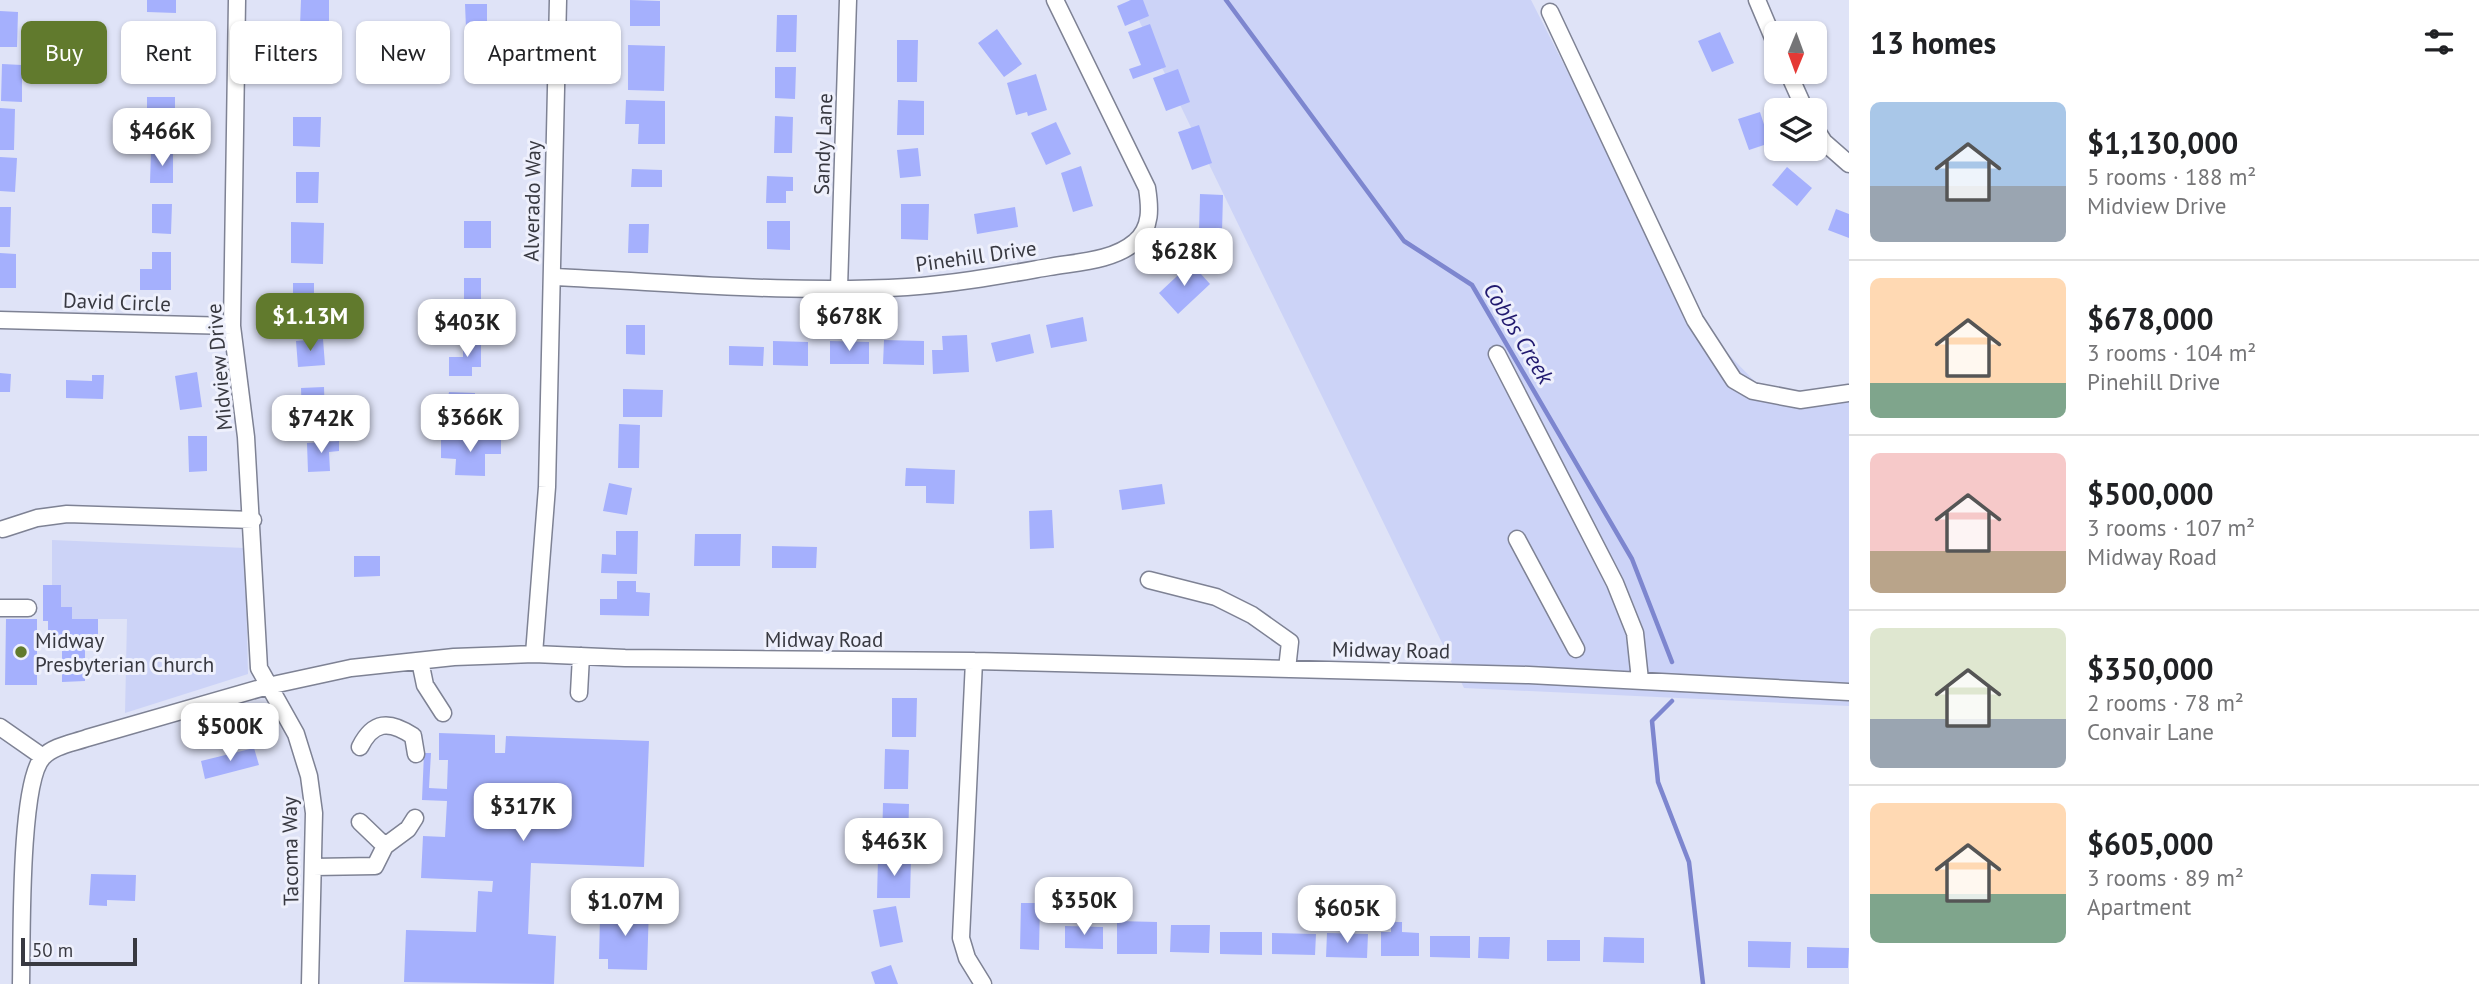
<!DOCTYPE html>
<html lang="en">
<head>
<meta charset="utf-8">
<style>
  :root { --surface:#fff; --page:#f2f2f2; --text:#202124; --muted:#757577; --line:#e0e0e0; --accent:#617a2d }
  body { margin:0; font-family:"PT Sans",sans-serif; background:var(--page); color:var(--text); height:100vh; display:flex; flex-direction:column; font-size:26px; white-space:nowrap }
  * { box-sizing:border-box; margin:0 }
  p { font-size:23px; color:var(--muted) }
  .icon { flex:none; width:38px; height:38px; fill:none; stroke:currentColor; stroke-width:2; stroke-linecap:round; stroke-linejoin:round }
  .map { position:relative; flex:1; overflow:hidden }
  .drawer { display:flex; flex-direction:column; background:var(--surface); width:630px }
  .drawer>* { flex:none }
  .hud { position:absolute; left:21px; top:21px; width:665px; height:63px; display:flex; gap:14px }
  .needle { width:46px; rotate:181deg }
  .fabs { position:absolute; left:1764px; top:21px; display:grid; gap:14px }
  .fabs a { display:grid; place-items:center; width:63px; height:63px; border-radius:10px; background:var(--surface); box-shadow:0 2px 5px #0004; font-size:35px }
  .scale { position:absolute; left:21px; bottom:18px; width:116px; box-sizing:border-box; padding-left:7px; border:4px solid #383941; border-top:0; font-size:19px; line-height:24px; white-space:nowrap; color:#383941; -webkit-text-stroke:5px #eef0fc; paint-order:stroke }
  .price { position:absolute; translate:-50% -60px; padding:0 16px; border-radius:14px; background:#fff; color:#222; font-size:23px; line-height:46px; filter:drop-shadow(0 2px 4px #0008) }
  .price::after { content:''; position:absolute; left:50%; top:42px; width:21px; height:16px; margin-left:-10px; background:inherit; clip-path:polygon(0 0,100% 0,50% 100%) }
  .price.current { background:var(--accent); color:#fff }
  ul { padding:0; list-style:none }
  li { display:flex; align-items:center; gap:21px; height:175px; padding:0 21px }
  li+li { border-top:2px solid var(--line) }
  li span { display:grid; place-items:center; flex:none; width:196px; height:140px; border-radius:10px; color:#555 }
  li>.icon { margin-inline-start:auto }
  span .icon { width:84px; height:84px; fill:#fffc; stroke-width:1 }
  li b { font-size:30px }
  h2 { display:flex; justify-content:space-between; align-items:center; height:84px; padding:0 21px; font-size:30px }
  .tag { padding:0 24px; border-radius:10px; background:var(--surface); box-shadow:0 2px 5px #0004; font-size:24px; line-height:63px }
  .tag.current { background:var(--accent); color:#fff }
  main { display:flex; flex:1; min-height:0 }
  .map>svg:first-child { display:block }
</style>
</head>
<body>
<main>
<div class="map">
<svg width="1849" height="984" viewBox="0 0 1849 984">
  <rect width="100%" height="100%" fill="#dfe3f7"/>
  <!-- green -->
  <path fill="#ccd3f7" d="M1129,0H1531L1693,318L1771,398L1849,390V706L1464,688Z
    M52,540L245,548L248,674L125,713L127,619H72L61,607V585H52Z"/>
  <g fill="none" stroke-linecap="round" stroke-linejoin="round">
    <!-- stream -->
    <path stroke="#7d86cf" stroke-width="4.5" d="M1226,0L1404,241L1472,285L1632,559L1672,662
      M1672,701L1652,721L1658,782L1689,862L1703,984"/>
  </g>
  <!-- building -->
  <path fill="#a5b0fd" d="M147,0H176V13L147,12Z
    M301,0H329V26H300Z
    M630,0L660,1V26H630Z
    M1131,0H1143L1149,16L1125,26L1117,6Z
    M465,4H487V27L466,28Z
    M0,11L18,12L17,47H0Z
    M777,15H797L796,52H776Z
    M1150,24L1166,67L1133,79L1129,69L1141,65L1128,32Z
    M997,29L1022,64L1004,77L978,43Z
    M1720,32L1734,63L1712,72L1698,41Z
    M897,40H918L917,82H897Z
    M149,42H176L175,76L148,75Z
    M628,45L665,46L664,91L628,90Z
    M297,57L323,58L322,74H297Z
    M2,64L22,65V102L1,101Z
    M775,67H796L795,99L775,98Z
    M1178,69L1190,102L1166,111L1153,78Z
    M1036,74L1047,110L1028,116L1027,112L1016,115L1007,83Z
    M147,97H175V125H147Z
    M626,100L665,101V144H638L639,124H625Z
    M898,100L924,101V135H897Z
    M0,108L15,109L14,150H0Z
    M1760,112L1770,143L1749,150L1738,119Z
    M775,116L793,117L792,153H774Z
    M293,117H321L320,147L293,146Z
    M1056,122L1071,154L1046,165L1031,133Z
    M1199,125L1212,163L1192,170L1178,132Z
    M918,148L921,176L900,178L897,150Z
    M151,152H173V183H150Z
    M0,157L17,158L15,192L0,191Z
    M1081,166L1093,206L1073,212L1061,173Z
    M1787,167L1812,188L1797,206L1772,185Z
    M632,169L662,170V187H631Z
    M296,172H319L318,203H296Z
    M767,176L793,177V191H786V203H766Z
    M1200,194L1223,195L1222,232H1199Z
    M152,204H172L171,234L152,233Z
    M901,204H929L928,240L901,239Z
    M0,207H11L10,247H0Z
    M1015,207L1018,227L977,234L974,214Z
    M1836,209L1849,214V238L1828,230Z
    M464,221H491V248H464Z
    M767,221H790V250L767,249Z
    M291,222L324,223L323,264L291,263Z
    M629,224H649L648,253H628Z
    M152,252H171V290H140V269H152Z
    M0,253L16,254V288H0Z
    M1191,263L1210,284L1178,314L1159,293Z
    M464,278H481V305H464Z
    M293,283H314V309H293Z
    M1083,317L1087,341L1051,348L1046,325Z
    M626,325H645V355L626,354Z
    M1030,334L1034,353L996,362L991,343Z
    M967,335L969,372L933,374L932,350H943L942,336Z
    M463,338H481V367H472V376H449V357H463Z
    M323,339L325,365L298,367L296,341Z
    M884,340L924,341V365L883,364Z
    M773,341L808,342V366L773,365Z
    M830,341L869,342V364H830Z
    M729,346L764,347L763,366L729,365Z
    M197,372L202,407L180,410L175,376Z
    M0,373L11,374L10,392H0Z
    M92,375H104L103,399L66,398V380L92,381Z
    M324,387L325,417L302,418L301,388Z
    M623,389L663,390L662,417H623Z
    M449,392L475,393L474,419L444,418Z
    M619,424L640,425L639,468H618Z
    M188,436H207V471L189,472Z
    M441,439L501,440V454H485V476L455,475L456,459L441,458Z
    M339,441V451L329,452L330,471L308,472L307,443Z
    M906,468L955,470L954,504L926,503V486H905Z
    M609,483L632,488L627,515L603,511Z
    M1162,484L1165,504L1122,510L1119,490Z
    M1052,510L1054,548L1030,549L1029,511Z
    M616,531H638L637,574L601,573L602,554L616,555Z
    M695,534H741L740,566H694Z
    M772,546L817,547L816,568H772Z
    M354,556H380V576L354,577Z
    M617,581H636V592L650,593L649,616L600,615V599H617Z
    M43,585H61V607H72V619H98V645H85V681L62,682V645H48V621H43Z
    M6,619H37V685H5Z
    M892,698H917L916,737H892Z
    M439,733L495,735V753H505L506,736L649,741L644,867L531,863L528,934L556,936L554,984L404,982L406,930L476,932L478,891L492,892L493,881L421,878L423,836L445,837L447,801L422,800L424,753H431L429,788L447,789L448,760H439Z
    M254,748L259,765L205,779L201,761Z
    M885,749L909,750L908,789H884Z
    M883,803L909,804L908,844H882Z
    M878,858L911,859L910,898H877Z
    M91,874L136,875L135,901L107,900V906L89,905Z
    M1021,903H1040L1039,950L1020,949Z
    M610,906L649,907L647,970L608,969V959H599L600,916H610Z
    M896,906L903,942L880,947L873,910Z
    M1117,921L1157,922V954H1117Z
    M1391,922H1402V932L1419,933V956H1381V932H1391Z
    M1171,925H1210L1209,953L1170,952Z
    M1065,926L1103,927V949L1065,948Z
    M1220,932H1262V955L1220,954Z
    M1272,933L1316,934L1315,955L1272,954Z
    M1327,933L1368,934L1367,958L1326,957Z
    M1430,936H1470V958L1430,957Z
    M1479,937H1510L1509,959L1478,958Z
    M1604,937L1644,938V963L1603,962Z
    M1547,940H1580V961H1547Z
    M1748,941L1791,942L1790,968L1748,967Z
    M1807,947L1849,948L1848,968H1807Z
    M891,965L898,984H875L871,972Z"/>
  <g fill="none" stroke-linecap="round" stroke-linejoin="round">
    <!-- minor casing -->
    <g stroke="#7e8294" stroke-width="19">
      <path id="minor" d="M237,0L232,326L246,437L259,668L296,734L309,776L314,813L310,984
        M1757,0L1776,45
        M1550,12L1695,320L1734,380L1753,391L1800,400L1849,393
        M1788,72L1805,110
        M1815,128L1824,142L1849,164
        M552,277C669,282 790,294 907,287C955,284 1003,275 1049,267C1077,262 1113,261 1135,242C1152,228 1150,207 1147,188L1055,0
        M839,288L848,0
        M0,320L232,326
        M1497,354L1615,583L1635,633L1640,680
        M3,529L37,518L67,514L253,520
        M1517,539L1576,649
        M1149,580L1216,597L1252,615L1290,642L1287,669
        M0,608H28
        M534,654L547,487L558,0
        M420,661L425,685L443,713
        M974,661L961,938L967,958L983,984
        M579,693L581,656
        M0,727L43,757
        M360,747C373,721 389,720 413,736L416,754
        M360,822L385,846
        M313,867L375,866L385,846L408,829L415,818
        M21,984C22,943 19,782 43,757C53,746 73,743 87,738L268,686L351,668L454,657L534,654L625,658L974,661L1529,675L1849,692"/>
    </g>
    <!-- minor -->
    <use href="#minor" stroke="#fff" stroke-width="16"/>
  </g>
  <!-- markers -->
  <circle fill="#617a2d" stroke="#eef0fc" stroke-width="2.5" cx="21" cy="652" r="7"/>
  <g text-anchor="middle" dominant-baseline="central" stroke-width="6" stroke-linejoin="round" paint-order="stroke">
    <!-- street labels -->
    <g font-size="21" fill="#383941" stroke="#eef0fc">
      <text transform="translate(823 144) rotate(-88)">Sandy Lane</text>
      <text transform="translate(532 201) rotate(-89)">Alverado Way</text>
      <text transform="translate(976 256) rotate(-8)">Pinehill Drive</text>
      <text transform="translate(117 302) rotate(2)">David Circle</text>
      <text transform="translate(219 367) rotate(-95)">Midview Drive</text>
      <text x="824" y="639">Midway Road</text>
      <text transform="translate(1391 650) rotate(1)">Midway Road</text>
      <text transform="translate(290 851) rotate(-91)">Tacoma Way</text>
    </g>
    <!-- poi labels -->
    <g font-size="21" fill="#383941" stroke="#eef0fc" text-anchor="start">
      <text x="35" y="640">Midway<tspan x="35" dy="24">Presbyterian Church</tspan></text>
    </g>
    <!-- water labels -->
    <g font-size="23" font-style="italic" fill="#21196f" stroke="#eef0fc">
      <text transform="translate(1519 333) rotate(59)">Cobbs Creek</text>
    </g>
  </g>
</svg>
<div class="fabs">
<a><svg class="needle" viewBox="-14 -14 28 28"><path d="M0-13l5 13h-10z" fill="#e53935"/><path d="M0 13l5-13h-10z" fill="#757577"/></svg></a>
<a><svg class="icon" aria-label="layers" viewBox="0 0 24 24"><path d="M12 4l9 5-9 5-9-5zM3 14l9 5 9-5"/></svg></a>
</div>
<div class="scale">50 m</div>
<b class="price" style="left:162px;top:168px">$466K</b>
<b class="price" style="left:1184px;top:288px">$628K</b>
<b class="price current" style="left:310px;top:353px">$1.13M</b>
<b class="price" style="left:849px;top:353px">$678K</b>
<b class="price" style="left:467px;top:359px">$403K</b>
<b class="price" style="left:470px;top:454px">$366K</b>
<b class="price" style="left:321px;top:455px">$742K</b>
<b class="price" style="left:230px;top:763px">$500K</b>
<b class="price" style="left:523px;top:843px">$317K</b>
<b class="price" style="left:894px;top:878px">$463K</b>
<b class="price" style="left:1084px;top:937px">$350K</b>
<b class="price" style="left:625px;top:938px">$1.07M</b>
<b class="price" style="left:1347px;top:945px">$605K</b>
<div class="hud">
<a class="tag current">Buy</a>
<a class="tag">Rent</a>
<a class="tag">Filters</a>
<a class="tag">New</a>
<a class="tag">Apartment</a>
</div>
</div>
<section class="drawer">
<h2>13 homes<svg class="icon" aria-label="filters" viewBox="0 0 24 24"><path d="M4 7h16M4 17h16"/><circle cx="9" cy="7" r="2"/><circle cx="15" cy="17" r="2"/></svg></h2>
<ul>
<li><span style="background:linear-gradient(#a9c7e8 60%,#9aa5b1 0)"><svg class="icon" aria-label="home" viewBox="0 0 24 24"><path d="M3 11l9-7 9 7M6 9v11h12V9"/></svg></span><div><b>$1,130,000</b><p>5 rooms · 188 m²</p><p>Midview Drive</p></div></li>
<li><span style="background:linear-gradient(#ffd9b3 75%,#7fa58c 0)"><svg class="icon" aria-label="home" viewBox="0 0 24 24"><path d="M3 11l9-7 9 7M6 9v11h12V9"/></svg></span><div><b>$678,000</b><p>3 rooms · 104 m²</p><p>Pinehill Drive</p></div></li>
<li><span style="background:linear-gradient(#f6c9c9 70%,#b9a48a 0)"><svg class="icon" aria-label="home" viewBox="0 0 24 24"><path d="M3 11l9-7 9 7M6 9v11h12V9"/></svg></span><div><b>$500,000</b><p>3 rooms · 107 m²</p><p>Midway Road</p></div></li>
<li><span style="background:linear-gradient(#dfe7d0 65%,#9aa5b1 0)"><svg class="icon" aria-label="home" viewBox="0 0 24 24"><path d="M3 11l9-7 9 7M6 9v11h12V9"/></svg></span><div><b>$350,000</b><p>2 rooms · 78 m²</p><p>Convair Lane</p></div></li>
<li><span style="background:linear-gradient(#ffd9b3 65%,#7fa58c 0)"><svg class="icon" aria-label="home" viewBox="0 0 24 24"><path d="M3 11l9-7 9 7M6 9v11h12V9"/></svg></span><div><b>$605,000</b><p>3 rooms · 89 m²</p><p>Apartment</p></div></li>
</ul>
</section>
</main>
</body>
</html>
